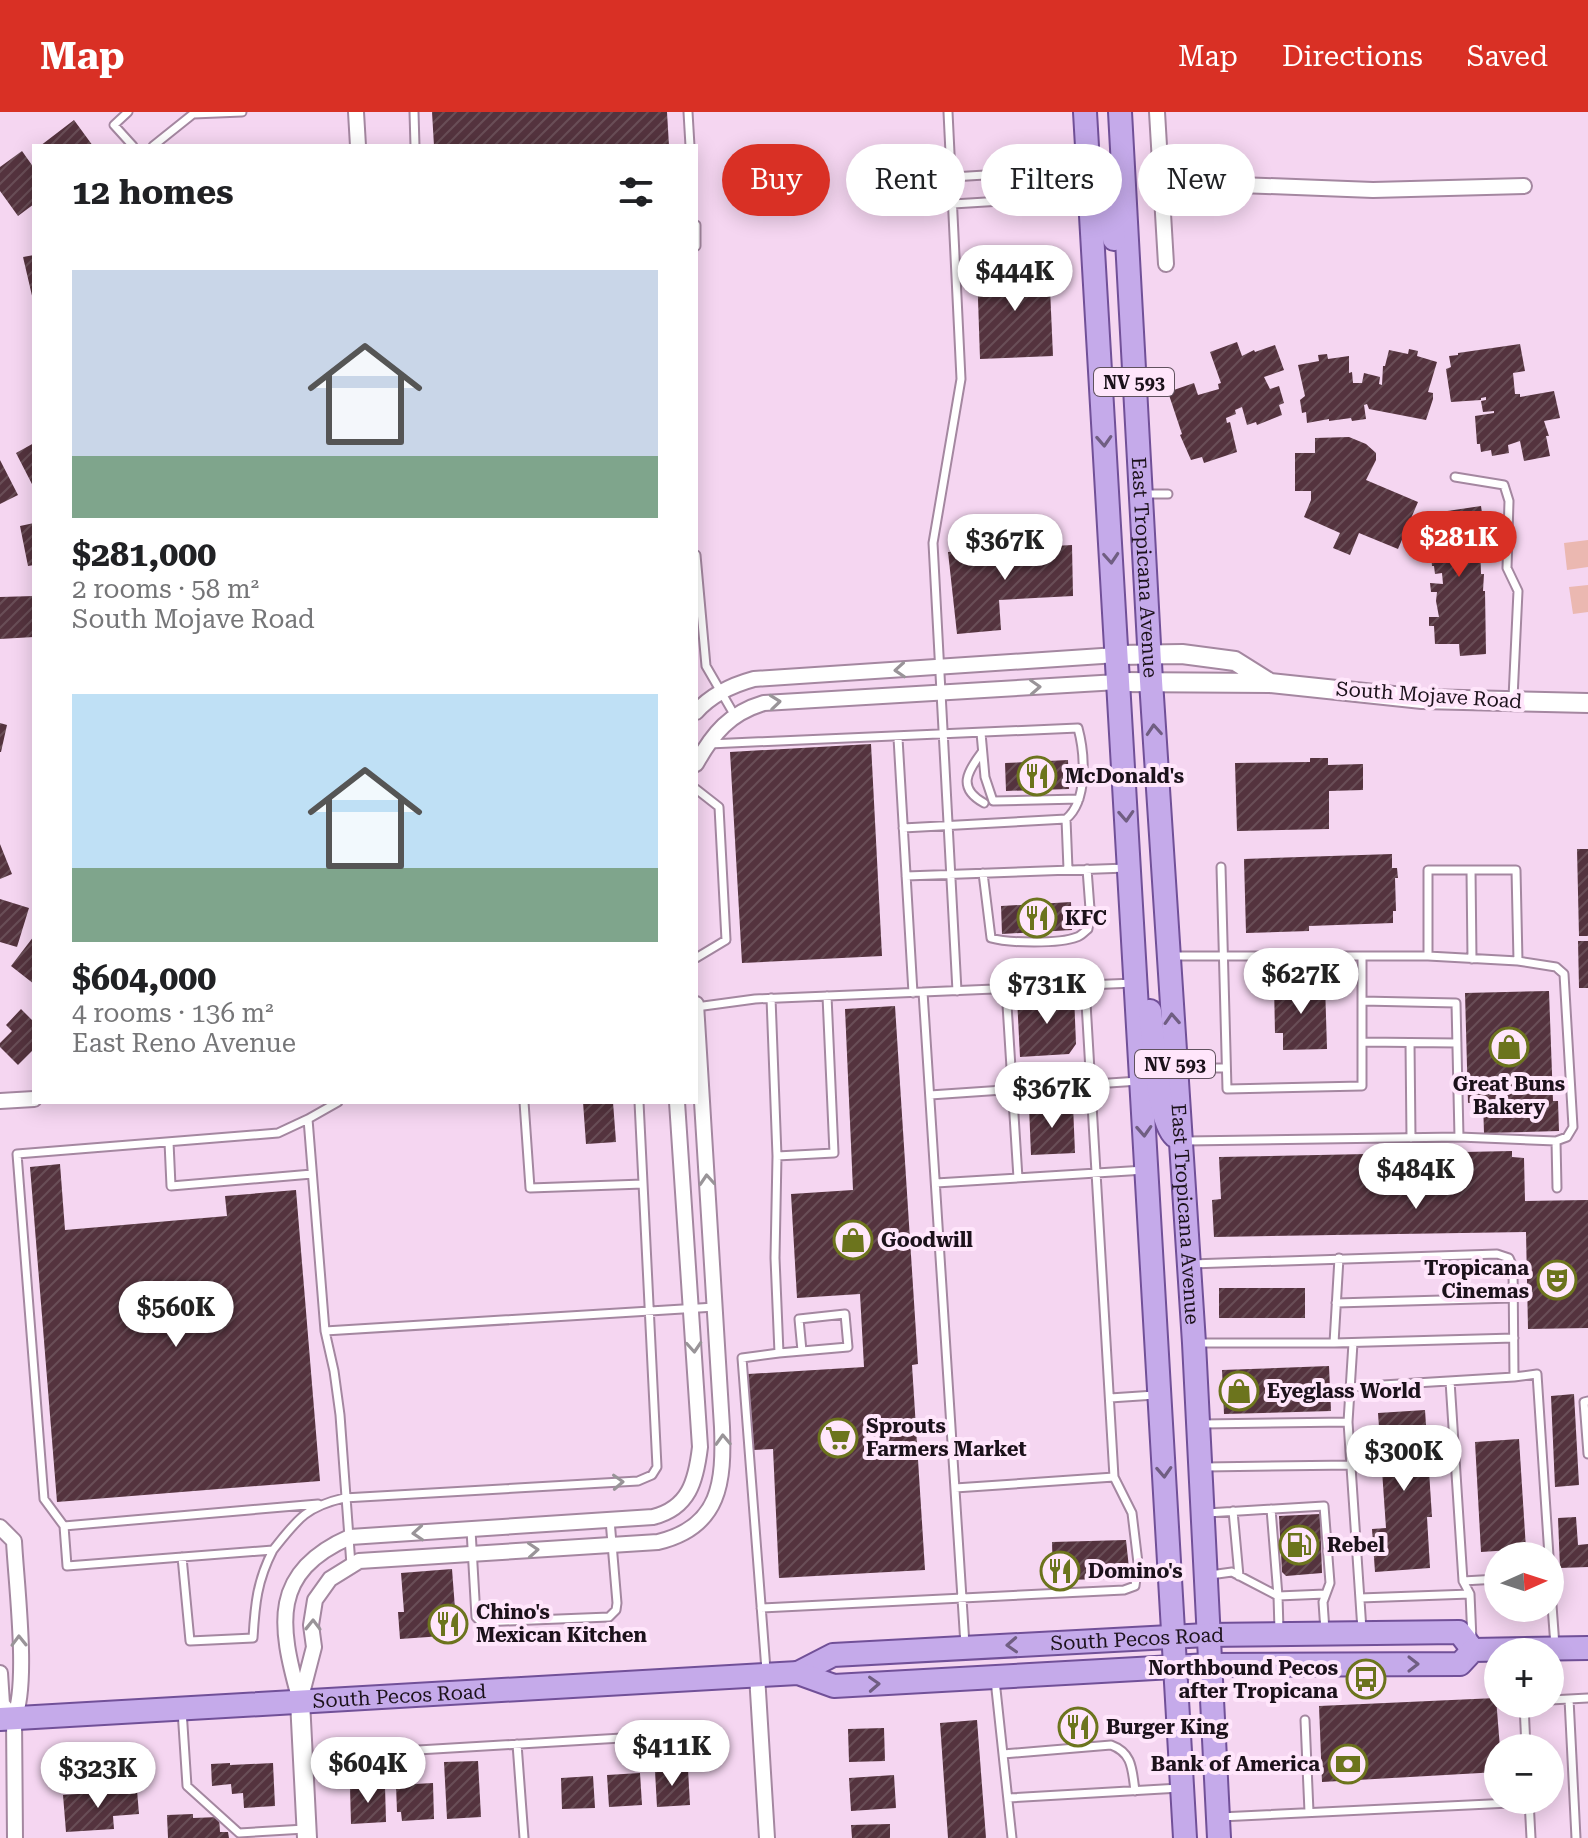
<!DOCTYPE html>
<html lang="en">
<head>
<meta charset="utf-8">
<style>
  :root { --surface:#fff; --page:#f6f6f6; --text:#202124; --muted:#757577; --accent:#d93025 }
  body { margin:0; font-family:"Roboto Serif",serif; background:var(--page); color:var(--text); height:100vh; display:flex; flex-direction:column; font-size:30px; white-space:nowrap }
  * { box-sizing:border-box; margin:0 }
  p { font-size:26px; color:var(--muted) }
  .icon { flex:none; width:44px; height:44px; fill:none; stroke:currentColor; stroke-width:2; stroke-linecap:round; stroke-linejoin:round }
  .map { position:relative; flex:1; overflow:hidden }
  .drawer { position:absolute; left:32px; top:32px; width:666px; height:960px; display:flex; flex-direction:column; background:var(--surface); border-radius:0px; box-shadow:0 4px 20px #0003 }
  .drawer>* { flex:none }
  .guide { position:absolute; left:722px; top:32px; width:746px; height:72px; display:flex; gap:16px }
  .needle { width:52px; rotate:87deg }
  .tools { position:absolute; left:1484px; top:1430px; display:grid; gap:16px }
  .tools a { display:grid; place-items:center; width:80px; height:80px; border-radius:50%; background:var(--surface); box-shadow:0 4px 20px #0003; font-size:40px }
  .price { position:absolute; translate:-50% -68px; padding:0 18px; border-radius:28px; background:#fff; color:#222; font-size:26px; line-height:52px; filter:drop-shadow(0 2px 4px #0008) }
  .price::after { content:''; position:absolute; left:50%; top:48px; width:24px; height:18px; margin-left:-12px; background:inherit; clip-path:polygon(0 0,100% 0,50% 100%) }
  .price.selected { background:var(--accent); color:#fff }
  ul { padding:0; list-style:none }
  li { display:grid; align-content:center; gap:16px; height:424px; padding:0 40px }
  li span { display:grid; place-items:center; height:248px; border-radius:0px; color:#555 }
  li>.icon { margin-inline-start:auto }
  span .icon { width:144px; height:144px; fill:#fffc; stroke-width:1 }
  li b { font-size:34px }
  h2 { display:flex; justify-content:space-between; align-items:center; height:96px; padding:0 40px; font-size:34px }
  .pill { padding:0 28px; border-radius:36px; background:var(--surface); box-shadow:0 4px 20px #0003; font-size:28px; line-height:72px }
  .pill.selected { background:var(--accent); color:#fff }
  header { display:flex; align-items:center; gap:48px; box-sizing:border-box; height:112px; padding:0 40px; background:var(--accent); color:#fff }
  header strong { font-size:38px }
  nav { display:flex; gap:44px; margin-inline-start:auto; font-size:28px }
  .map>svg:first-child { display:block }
</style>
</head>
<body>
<header>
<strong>Map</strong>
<nav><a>Map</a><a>Directions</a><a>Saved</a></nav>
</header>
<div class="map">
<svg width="1588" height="1726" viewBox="0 0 1588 1726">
  <defs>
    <pattern id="building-hatch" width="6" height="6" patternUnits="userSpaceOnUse" patternTransform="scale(2)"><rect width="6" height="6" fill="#54333e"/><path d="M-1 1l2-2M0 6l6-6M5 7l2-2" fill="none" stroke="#694e57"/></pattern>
  </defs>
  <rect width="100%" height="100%" fill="#f5d6f1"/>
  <!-- pitch -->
  <path fill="#ebb8b1" d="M1588,428V455L1567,458L1564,431Z
    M1588,473V500L1573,502L1569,475Z"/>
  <!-- building -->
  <path fill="url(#building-hatch)" d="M432,0H667L669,34H434Z
    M74,8L93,34H40Z
    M22,39L34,56V92L18,104L0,79V55Z
    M34,143V188H33L23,145Z
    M1049,154L1053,244L980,247L977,157Z
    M1237,230L1242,244L1254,238L1255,240L1275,233L1284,258L1264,265L1270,277L1279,274L1284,291L1279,293L1282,303L1257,313L1256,310L1247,313L1242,295L1235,298L1236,302L1226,306L1227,311L1230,310L1237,340L1204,351L1202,345L1191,348L1180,323L1182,322L1168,280L1194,271L1198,283L1219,277L1218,272L1221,271L1210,240Z
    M1520,232L1525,259L1513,261L1515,282H1520V285L1554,279L1560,306L1544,309L1549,324H1546L1550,344L1524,349L1520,329L1508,333L1509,341L1492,344L1491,338L1481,340L1480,332H1477L1475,304L1494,301V299L1483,300L1481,289L1486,288V285L1481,286V288L1451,290L1446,257L1451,255L1449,244L1458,243V241Z
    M1409,237L1418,239L1417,244L1437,250L1428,280L1433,281V287L1426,308L1369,297L1367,292L1364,293L1366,307L1352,309L1351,306L1329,309V307L1307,311L1306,300L1302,301L1300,288L1305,284L1298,253L1319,249L1318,243L1327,242L1328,247L1349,244V261L1352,260L1353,271H1362L1364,261L1380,265L1379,272L1382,273L1383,254H1385L1389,238L1408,242Z
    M1349,325L1366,332L1376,341V348L1366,368L1418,390L1398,437L1359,421L1350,443L1333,436L1340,421L1304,405L1311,388V379H1295V341H1315V326Z
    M34,331V376L16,341Z
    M0,348L18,383L0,392Z
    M1481,394L1484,415H1489L1491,425L1477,426L1480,430L1481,462H1484L1483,479H1485L1486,542L1460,544L1459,532H1435L1434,514H1429V505H1439L1436,489L1437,480H1431L1430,471L1443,472L1442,461L1435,462L1434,454H1432L1427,402Z
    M34,411V453L28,454L20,414Z
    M1072,433L1073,484L999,488L1001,518L957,522L948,440Z
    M34,484V525L0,527V485Z
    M0,611L7,613L1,640H0Z
    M871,632L882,844L742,851L730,640Z
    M1310,646H1328V653L1363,652V678L1329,679V717L1237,719L1235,651L1310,650Z
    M1068,648L1069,677L1006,679L1005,651Z
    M0,732L12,762L0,767Z
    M1577,737H1588V824H1579Z
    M1392,742V756H1397L1398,766H1395L1396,799H1393V811L1309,814V819L1246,821L1244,747Z
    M0,787L29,796L17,835L0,830Z
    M1071,790L1072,818L1002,822L1001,794Z
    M34,824V872L11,854Z
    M1578,829H1588V876H1579Z
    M1325,872L1327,937L1283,938V921H1275L1274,873Z
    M1549,879L1553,989H1558L1559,1019L1484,1021L1483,990L1468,991L1465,881Z
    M1074,883L1076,932L1069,942L1020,945L1017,886Z
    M895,894L918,1252L912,1253L925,1458L779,1466L773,1337L753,1338L748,1262L864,1255L860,1182L797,1186L791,1082L853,1078L845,897Z
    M21,897L34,910V937L18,953L0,935V931L12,919L6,913Z
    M583,990H613L616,1030L586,1032Z
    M1073,993L1075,1041L1031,1043L1029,995Z
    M1512,1039V1045L1524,1046L1525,1089L1588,1088V1216L1528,1217L1526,1120L1214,1125L1212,1088L1221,1087L1219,1045Z
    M60,1052L65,1118L227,1104L225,1084L296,1078L320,1369L57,1390L30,1055Z
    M1219,1176H1305V1206H1219Z
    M1329,1254L1331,1299L1224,1302L1222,1258Z
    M1574,1282L1579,1373L1555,1375L1551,1284Z
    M1425,1298L1432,1405H1427L1430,1456L1375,1460L1372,1417L1386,1416L1378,1301Z
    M1519,1327L1526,1437L1481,1440L1475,1330Z
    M1320,1402L1322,1461L1286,1464L1282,1460L1279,1404Z
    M1576,1405L1578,1433L1588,1432V1455L1560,1456L1558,1406Z
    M1126,1428L1129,1456L1118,1467L1053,1468L1052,1430Z
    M452,1457L457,1523L400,1527L398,1500H404L401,1461Z
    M1496,1586L1500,1636L1498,1660L1322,1670L1319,1594Z
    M977,1608L986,1726H948L940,1611Z
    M884,1616L885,1649L849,1650L848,1617Z
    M478,1649L481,1705L447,1707L444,1650Z
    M230,1651V1653L273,1651L275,1694L244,1696L243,1681L232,1682L231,1672L212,1674L211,1652Z
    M688,1657L690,1693L657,1695L655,1659Z
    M640,1661L642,1693L609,1695L607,1663Z
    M894,1663L896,1696L851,1699L849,1666Z
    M593,1664L595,1696L562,1697L561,1666Z
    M433,1671L434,1707L402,1709L401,1700H397L396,1673Z
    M385,1674L386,1710L351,1712L350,1675Z
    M137,1678L139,1702L113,1704L114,1717L66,1720L63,1683Z
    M193,1702V1706L219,1705L220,1720H228L229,1726H168L167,1703Z
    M890,1712V1726H852L851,1713Z"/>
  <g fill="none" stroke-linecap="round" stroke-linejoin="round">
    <!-- service casing -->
    <g stroke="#a487a0" stroke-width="11">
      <path id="service" d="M128,0L114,13L133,34
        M414,0L415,34
        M688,0L690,34
        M948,0L961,267L933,431L957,879
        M153,34L193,2L242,0
        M952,65L1086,57
        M953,92L1086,84
        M696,113V134
        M1455,365L1504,373L1509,389L1507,456L1518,479L1513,586
        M1146,382H1168
        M696,443L706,554L735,604
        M981,621L985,665L993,689L1079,687
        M898,626L913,881
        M709,632L1078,616C1085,642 1088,689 1066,707L903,716
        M982,640C967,660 957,676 984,691
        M696,677L719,695L726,828L696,846
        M1066,707L1068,757
        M1221,755L1227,977L1362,974V845
        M1471,758L1472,847
        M983,761L991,826C1008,831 1060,832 1077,825C1081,824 1084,820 1088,817L1090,797L1087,757
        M906,764L1127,756
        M1171,844H1428V758H1516L1518,849L1428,844
        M1518,849L1556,855L1564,862L1573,1015L1567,1025L1556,1029
        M1006,877L1018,1066
        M923,880L965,1533
        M771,886L777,1044L834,1041L827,884
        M696,895L755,887L1134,871
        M1362,930L1457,931
        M1410,931L1411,1026
        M1180,956H1226
        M930,983L1139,969
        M338,990L308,1007L325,1219L334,1259L340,1303L351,1453
        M524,990L530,1076L643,1072
        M308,1007L278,1021L17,1042L44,1387L64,1414L67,1454L273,1438C297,1408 305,1395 344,1386L638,1369L652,1363L657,1355L639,990
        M1459,1025L1556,1029L1557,1076
        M1186,1029L1459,1025L1456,891L1362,889
        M169,1030L171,1074L312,1062
        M777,1044L775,1146L779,1241L848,1235L845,1202L799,1207L802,1239
        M936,1071L1145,1058
        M1191,1152L1497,1142L1509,1146L1513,1155L1514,1265L1350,1275
        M1336,1191L1513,1186
        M325,1219L715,1195
        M1196,1231H1334L1514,1226
        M1334,1231L1339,1146
        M1353,1231L1348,1310L1362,1518
        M1514,1265L1537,1262L1549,1444
        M1450,1269L1463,1469L1470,1482L1472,1528
        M1110,1286L1155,1283
        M1588,1289L1584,1290L1588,1342
        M1202,1312L1348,1310
        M1205,1355L1352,1353
        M955,1376L1114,1365L1085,874
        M1271,1397L1278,1484L1325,1482
        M1233,1399L1239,1464
        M1207,1401L1324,1394L1330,1471L1323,1490L1325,1519
        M64,1414L318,1392
        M471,1418L476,1505L481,1510L609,1505L616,1498L617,1491L610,1408
        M182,1445L190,1529L253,1526C255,1492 257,1469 273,1438
        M1210,1463L1232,1460L1278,1484L1279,1518
        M1550,1466L1555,1534
        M1463,1469L1498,1467
        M1360,1486L1470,1482
        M761,1496L1124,1478L1135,1474L1138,1451L1132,1401L1114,1365
        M766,1558L742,1246L779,1241
        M995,1568L1012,1726
        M1569,1587L1576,1726
        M1550,1588L1588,1586
        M1524,1592L1526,1636
        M182,1598L187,1674L239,1721L305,1717
        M1305,1608L1309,1700
        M517,1632L524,1726
        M351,1642L689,1622
        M1003,1642L1111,1633C1133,1641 1132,1658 1135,1679
        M1008,1686L1180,1676
        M1529,1688L1531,1726
        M1220,1705L1529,1690"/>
    </g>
    <!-- minor casing -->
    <g stroke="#a487a0" stroke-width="18">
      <path id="minor" d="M356,0L358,34
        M1157,0L1166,152
        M1161,70L1373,78L1524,74
        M696,600C711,583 732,573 754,567L1117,543
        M696,652C713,621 730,601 764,591L1118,570
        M0,989L34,987
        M0,1415L14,1429C16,1470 29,1573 14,1606L15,1726
        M0,1561L2,1592L14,1606
        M757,1563L767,1726
        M299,1585C279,1513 270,1460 350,1425L653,1405C689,1396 696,1369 700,1335L677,990
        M300,1589L314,1535L311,1513L315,1488L330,1467L359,1449L658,1430C721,1415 724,1369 722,1315L696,892"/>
    </g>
    <!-- tertiary casing -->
    <g stroke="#a487a0" stroke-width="22">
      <path id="tertiary" d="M1117,543L1182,542L1235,549L1270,571
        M1118,570L1270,571L1422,587L1588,591
        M300,1589L307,1726"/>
    </g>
    <!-- primary casing -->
    <g stroke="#715098" stroke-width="26">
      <g id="primary">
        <path d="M1085,0L1185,1726"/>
        <path id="s1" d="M1120,0L1151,569L1194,1231L1219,1726"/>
        <path d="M1088,57C1110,73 1111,103 1114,127"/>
        <path d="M1150,899C1154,926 1157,1009 1175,1024"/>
        <path id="s2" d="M798,1561L833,1543L1207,1523L1459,1520L1473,1538"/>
        <path id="s3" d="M0,1607L798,1561L834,1574L1209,1553L1460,1552L1473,1538L1588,1536"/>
      </g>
    </g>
    <!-- service -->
    <use href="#service" stroke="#fff" stroke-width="7"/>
    <!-- minor -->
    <use href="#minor" stroke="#fff" stroke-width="14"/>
    <!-- tertiary -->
    <use href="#tertiary" stroke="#fff" stroke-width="18"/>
    <!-- primary -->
    <use href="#primary" stroke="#c5aaea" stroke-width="22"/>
  </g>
  <!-- one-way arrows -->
  <defs><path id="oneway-chevron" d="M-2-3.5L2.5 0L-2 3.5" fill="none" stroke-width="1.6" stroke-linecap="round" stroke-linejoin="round" transform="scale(2)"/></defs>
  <g stroke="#705e82">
    <use href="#oneway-chevron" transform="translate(1104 329) rotate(87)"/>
    <use href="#oneway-chevron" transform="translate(1111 446) rotate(86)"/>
    <use href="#oneway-chevron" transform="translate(1154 618) rotate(-94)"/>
    <use href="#oneway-chevron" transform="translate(1126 704) rotate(87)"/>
    <use href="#oneway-chevron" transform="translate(1172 907) rotate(-93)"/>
    <use href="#oneway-chevron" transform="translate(1144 1019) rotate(87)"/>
    <use href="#oneway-chevron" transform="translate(1164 1360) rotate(87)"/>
    <use href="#oneway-chevron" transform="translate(1012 1533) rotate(177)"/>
    <use href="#oneway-chevron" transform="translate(1413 1552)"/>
    <use href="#oneway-chevron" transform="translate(874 1572) rotate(-3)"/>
  </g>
  <g stroke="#999498">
    <use href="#oneway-chevron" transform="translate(900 558) rotate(176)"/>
    <use href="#oneway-chevron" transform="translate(1035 575) rotate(-3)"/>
    <use href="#oneway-chevron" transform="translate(775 590) rotate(-6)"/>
    <use href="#oneway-chevron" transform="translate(707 1068) rotate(-94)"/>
    <use href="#oneway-chevron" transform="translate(694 1235) rotate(86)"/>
    <use href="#oneway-chevron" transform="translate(723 1328) rotate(-92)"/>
    <use href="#oneway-chevron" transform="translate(618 1370) rotate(-3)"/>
    <use href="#oneway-chevron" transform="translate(418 1421) rotate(176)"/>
    <use href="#oneway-chevron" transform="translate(533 1438) rotate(-4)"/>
    <use href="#oneway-chevron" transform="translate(313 1513) rotate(-89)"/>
    <use href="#oneway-chevron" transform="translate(19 1529) rotate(-91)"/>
  </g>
  <!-- icons -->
  <defs>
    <g id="restaurant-ring" transform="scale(2)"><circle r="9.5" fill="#ffe6fb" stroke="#6c741d" stroke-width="1.5"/><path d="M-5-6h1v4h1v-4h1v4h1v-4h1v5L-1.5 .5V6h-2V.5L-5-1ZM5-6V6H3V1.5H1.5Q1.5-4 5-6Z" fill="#6c741d"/></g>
    <g id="shop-ring" transform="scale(2)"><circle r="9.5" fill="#ffe6fb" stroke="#6c741d" stroke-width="1.5"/><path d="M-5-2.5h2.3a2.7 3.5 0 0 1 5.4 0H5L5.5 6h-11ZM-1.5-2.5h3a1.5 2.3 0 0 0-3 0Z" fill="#6c741d"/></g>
    <g id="theatre-ring" transform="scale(2)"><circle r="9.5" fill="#ffe6fb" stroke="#6c741d" stroke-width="1.5"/><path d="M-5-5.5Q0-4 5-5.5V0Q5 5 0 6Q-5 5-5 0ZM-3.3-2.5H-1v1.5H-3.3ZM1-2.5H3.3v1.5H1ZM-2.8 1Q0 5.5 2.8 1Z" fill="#6c741d"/></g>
    <g id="supermarket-ring" transform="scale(2)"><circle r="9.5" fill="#ffe6fb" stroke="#6c741d" stroke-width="1.5"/><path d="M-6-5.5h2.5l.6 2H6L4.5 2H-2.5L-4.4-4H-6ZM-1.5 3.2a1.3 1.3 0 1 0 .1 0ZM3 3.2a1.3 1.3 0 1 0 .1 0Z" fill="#6c741d"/></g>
    <g id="fuel-ring" transform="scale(2)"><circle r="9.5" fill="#ffe6fb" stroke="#6c741d" stroke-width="1.5"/><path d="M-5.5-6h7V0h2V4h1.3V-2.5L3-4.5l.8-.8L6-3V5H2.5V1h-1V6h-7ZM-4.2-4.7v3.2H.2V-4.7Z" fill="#6c741d"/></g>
    <g id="bus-ring" transform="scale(2)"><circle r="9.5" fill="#ffe6fb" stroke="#6c741d" stroke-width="1.5"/><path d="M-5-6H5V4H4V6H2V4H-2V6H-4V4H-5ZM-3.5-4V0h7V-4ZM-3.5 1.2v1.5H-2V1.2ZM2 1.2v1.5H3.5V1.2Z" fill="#6c741d"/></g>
    <g id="bank-ring" transform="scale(2)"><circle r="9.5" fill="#ffe6fb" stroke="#6c741d" stroke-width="1.5"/><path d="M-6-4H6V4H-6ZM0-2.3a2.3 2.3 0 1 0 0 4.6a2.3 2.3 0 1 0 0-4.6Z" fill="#6c741d"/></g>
  </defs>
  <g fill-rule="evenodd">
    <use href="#restaurant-ring" x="1037" y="664"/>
    <use href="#restaurant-ring" x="1037" y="806"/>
    <use href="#shop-ring" x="1509" y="935"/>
    <use href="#shop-ring" x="853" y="1128"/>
    <use href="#theatre-ring" x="1557" y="1168"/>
    <use href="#shop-ring" x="1239" y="1279"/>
    <use href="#supermarket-ring" x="838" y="1326"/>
    <use href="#fuel-ring" x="1299" y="1433"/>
    <use href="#restaurant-ring" x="1060" y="1459"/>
    <use href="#restaurant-ring" x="448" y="1512"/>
    <use href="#bus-ring" x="1366" y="1567"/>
    <use href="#restaurant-ring" x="1078" y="1615"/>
    <use href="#bank-ring" x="1348" y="1652"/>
  </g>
  <g text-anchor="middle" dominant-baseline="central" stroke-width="8" stroke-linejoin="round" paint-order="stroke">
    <!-- shield labels -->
    <g fill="#ffe6fb" stroke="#60525e" stroke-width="2">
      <rect x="1094" y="256" width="80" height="28" rx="6"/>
      <rect x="1135" y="938" width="80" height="28" rx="6"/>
    </g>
    <g font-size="18" font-weight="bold" fill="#1c121b">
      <text x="1134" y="270">NV 593</text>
      <text x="1175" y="952">NV 593</text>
    </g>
    <!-- street labels -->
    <g font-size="20" fill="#1c121b" stroke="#ffe6fb">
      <text stroke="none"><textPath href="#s1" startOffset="456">East Tropicana Avenue</textPath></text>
      <text transform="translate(1429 583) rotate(4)">South Mojave Road</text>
      <text stroke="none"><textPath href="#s1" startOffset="1104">East Tropicana Avenue</textPath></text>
      <text stroke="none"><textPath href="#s2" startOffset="344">South Pecos Road</textPath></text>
      <text stroke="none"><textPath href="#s3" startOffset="400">South Pecos Road</textPath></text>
    </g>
    <!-- poi labels -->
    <g font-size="20" font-weight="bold" fill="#1c121b" stroke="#ffe6fb" text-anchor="start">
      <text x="1065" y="664">McDonald's</text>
      <text x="1065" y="806">KFC</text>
      <text x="1509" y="972" text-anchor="middle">Great Buns<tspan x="1509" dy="23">Bakery</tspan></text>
      <text x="881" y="1128">Goodwill</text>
      <text x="1529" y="1156" text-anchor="end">Tropicana<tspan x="1529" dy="23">Cinemas</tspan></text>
      <text x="1267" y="1279">Eyeglass World</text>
      <text x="866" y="1314">Sprouts<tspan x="866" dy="23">Farmers Market</tspan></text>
      <text x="1327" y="1433">Rebel</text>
      <text x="1088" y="1459">Domino's</text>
      <text x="476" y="1500">Chino's<tspan x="476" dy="23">Mexican Kitchen</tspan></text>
      <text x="1338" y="1556" text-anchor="end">Northbound Pecos<tspan x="1338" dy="23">after Tropicana</tspan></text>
      <text x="1106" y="1615">Burger King</text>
      <text x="1320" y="1652" text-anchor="end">Bank of America</text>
    </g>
  </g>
</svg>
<div class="tools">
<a><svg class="needle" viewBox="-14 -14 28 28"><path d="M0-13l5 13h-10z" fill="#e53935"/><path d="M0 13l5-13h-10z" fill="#757577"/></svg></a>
<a>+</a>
<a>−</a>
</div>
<b class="price" style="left:1015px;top:201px">$444K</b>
<b class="price selected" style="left:1459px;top:467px">$281K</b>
<b class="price" style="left:1005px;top:470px">$367K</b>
<b class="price" style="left:1301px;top:904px">$627K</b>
<b class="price" style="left:1047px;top:914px">$731K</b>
<b class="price" style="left:1052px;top:1018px">$367K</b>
<b class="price" style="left:1416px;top:1099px">$484K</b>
<b class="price" style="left:176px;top:1237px">$560K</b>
<b class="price" style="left:1404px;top:1381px">$300K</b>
<b class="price" style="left:672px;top:1676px">$411K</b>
<b class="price" style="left:368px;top:1693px">$604K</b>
<b class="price" style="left:98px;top:1698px">$323K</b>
<div class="guide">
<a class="pill selected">Buy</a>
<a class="pill">Rent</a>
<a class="pill">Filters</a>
<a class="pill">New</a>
</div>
<section class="drawer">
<h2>12 homes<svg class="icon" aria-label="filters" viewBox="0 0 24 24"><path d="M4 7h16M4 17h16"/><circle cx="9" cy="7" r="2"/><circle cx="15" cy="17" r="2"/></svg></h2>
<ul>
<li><span style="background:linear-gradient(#c9d6e8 75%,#7fa58c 0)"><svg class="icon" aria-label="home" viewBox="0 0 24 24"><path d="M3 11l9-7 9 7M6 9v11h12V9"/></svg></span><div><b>$281,000</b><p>2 rooms · 58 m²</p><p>South Mojave Road</p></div></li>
<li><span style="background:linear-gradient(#bfe0f5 70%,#7fa58c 0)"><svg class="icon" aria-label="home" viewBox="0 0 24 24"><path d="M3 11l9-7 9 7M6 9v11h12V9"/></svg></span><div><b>$604,000</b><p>4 rooms · 136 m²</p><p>East Reno Avenue</p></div></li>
</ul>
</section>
</div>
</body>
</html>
